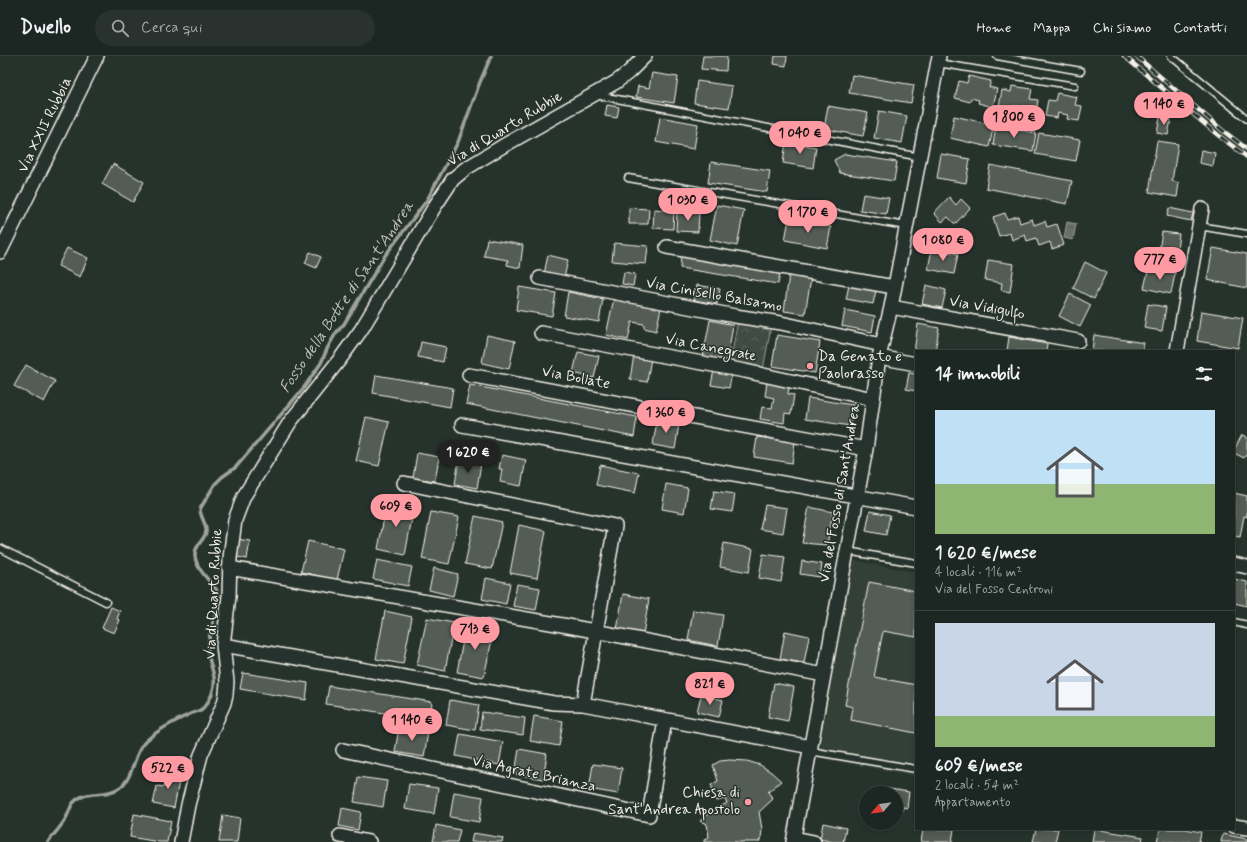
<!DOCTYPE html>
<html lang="it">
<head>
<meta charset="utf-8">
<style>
  :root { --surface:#1c2622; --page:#29322f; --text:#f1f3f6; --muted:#a0a5a5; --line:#3a4340; --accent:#ff9aa2 }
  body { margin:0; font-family:Mynerve,sans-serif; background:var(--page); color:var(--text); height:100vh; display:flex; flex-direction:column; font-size:15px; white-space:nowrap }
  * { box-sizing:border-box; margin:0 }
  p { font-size:13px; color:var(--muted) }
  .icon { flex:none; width:22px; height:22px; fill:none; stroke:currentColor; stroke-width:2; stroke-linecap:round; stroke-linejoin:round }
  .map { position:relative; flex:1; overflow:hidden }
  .details { position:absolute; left:915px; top:294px; width:320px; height:480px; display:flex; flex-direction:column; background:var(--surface); border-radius:0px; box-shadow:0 2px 6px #0003,0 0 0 1px var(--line) }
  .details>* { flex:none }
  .needle { width:26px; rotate:242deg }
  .fabs { position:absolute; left:859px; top:730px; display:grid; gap:8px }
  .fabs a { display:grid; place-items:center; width:44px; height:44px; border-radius:50%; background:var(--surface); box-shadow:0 2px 6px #0003,0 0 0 1px var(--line); font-size:20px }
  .price { position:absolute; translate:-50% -34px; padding:0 9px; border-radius:14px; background:var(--accent); color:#111; font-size:13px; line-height:26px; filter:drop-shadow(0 1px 2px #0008) }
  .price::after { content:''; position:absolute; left:50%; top:24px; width:12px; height:9px; margin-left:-6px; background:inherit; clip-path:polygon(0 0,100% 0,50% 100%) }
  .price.on { background:#222; color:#fff }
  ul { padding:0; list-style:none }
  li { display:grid; align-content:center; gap:8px; height:212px; padding:0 20px }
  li+li { border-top:1px solid var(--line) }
  li span { display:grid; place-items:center; height:124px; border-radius:0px; color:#555 }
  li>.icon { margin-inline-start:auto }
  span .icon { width:72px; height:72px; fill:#fffc; stroke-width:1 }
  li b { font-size:17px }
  h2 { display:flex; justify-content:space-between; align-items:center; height:48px; padding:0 20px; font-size:17px }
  header { display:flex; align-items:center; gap:24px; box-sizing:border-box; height:56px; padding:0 20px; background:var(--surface); border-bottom:1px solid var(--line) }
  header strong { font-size:19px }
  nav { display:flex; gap:22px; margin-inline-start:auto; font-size:14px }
  .search { width:280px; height:36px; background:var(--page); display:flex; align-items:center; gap:10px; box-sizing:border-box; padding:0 14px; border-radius:22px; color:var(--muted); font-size:15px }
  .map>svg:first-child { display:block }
</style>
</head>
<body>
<header>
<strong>Dwello</strong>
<div class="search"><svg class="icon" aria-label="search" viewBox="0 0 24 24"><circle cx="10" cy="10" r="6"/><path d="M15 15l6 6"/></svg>Cerca qui</div>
<nav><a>Home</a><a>Mappa</a><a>Chi siamo</a><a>Contatti</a></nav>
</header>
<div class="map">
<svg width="1247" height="786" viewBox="0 0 1247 786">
  <defs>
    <pattern id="park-crowns" width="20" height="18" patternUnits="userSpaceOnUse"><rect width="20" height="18" fill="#414b45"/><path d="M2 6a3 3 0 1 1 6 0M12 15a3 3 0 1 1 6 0" fill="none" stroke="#5d6560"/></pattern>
    <pattern id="water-ripples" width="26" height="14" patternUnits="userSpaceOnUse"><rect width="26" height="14" fill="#676f68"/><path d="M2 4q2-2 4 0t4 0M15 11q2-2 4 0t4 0" fill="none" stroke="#565a55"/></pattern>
  </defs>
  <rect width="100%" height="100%" fill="#26332d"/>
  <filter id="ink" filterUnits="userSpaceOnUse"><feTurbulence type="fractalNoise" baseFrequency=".025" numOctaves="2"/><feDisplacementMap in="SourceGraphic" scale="8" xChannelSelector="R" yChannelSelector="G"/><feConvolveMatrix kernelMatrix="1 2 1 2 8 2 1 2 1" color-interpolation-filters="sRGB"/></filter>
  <g filter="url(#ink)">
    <!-- built -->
    <path fill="#333f39" d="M852,504L916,516V720L815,701Z"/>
    <!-- park -->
    <path fill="url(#park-crowns)" stroke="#9a9e96" d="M738,264L771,270L763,314L730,308Z"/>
    <!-- water -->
    <path fill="url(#water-ripples)" stroke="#9fa39b" d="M1067,166L1076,168L1073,184L1064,182Z"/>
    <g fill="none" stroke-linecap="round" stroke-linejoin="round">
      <!-- stream -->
      <path stroke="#9fa39b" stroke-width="3.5" d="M48,786C54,778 61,771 66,762C69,757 70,750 74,746C86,733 105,742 119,732C134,722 133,699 144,687C154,676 175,665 190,658C194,656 199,656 203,652C208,648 212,639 213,634C218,619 207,606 208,592C209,582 211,572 214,562C216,559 219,555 219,551C219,547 218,537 216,533C214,531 212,528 210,526C204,519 196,510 195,500C194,490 204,485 206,476C207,468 200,461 200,453L215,428L222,421L236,411L303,333L321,307L328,291L336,277L344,268L384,201L427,144L443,114L458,86L480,26L491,0"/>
    </g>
    <!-- building -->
    <path fill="#525c55" stroke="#f4f1e8" d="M703,0H727L726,15L701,13Z
      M775,0H787L786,10L774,8Z
      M652,17L678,21L674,47L636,41L638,30L649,32Z
      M852,19L914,29L911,47L849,37Z
      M969,20L991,25L989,31L997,33L993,51L978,47L979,44L971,42L970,46L955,42L959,25L967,27Z
      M697,25L732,30L729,52L694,47Z
      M1012,30L1032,33L1030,43L1038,44L1036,57L1024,54V51L1014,50V53L999,50L1002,34L1011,36Z
      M1057,37L1077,41L1075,49L1082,50L1079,65L1067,63L1068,59L1058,57L1057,62L1045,60L1048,44L1055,45Z
      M607,49L619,51L617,62L605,60Z
      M828,50L868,57L863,80L824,73Z
      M879,55L907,60L902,87L874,82Z
      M954,60L994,69L989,91L950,82Z
      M660,61L698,68L694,93L656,86Z
      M1160,61L1171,63L1168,79L1157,77Z
      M996,70L1036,77L1033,95L993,89Z
      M1039,77L1080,84L1076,105L1035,98Z
      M1157,85L1178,88L1172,125L1179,127L1177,141L1149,136Z
      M786,86L816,91L813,112L783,107Z
      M1201,94L1215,97L1213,110L1199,107Z
      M845,98L897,106L894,125L840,117L834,104Z
      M941,98L970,103L966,127L937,122Z
      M711,106L770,115L767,136L708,127Z
      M113,108L144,126L133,146L102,128Z
      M990,109L1072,125L1067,148L986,132Z
      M863,138L889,142L886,158L860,154Z
      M949,141L956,149L961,143L970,152L955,168L948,161L942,166L934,157Z
      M717,149L744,154L737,190L710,184Z
      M629,152L649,153L648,168H629Z
      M1169,152L1193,157L1191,165L1167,160Z
      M654,153L674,155L673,173L653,172Z
      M677,156L699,157L698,176L676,175Z
      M1005,157L1007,163L1018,160L1020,167L1032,163L1034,169L1045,165L1047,171L1057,168L1064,189L1052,193L1050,186L1039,190L1036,182L1027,185L1025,179L1012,184L1010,177L999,180L993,161Z
      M789,163L831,171L827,192L785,184Z
      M1162,176L1179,178L1176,203L1158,200Z
      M487,183L523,189L520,212L507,209L508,204L484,200Z
      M614,187L648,190L646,208L612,205Z
      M67,192L88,202L80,221L58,210Z
      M1213,192L1247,198V232L1207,224Z
      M932,193L958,198L954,218L928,213Z
      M310,196L321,201L316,212L305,207Z
      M548,199L568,204L564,222L544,218Z
      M681,200L780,217L778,228L680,212Z
      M988,204L1014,208L1010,236L1001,234L1002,227L985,224Z
      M1085,206L1106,217L1094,243L1073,232Z
      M1149,211L1175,217L1171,238L1144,232Z
      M624,216L635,218L633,230L622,228Z
      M789,219L811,222L805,258L784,255Z
      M697,229L720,233L717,248L694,244Z
      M849,229L876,234L873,248L846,243Z
      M926,229L946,234L942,252L922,248Z
      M519,231L556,237L552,260L516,254Z
      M568,236L603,243L599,266L564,260Z
      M1070,238L1091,249L1080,271L1059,260Z
      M614,242L661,252L656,275L644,272V268L632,266L628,284L606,279Z
      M1148,248L1166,251L1162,275L1144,272Z
      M845,254L875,260L872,276L842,270Z
      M1201,255L1243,262L1238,292L1197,285Z
      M710,264L733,269L727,305L703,301Z
      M918,268L939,272L935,295L914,296Z
      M487,279L515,285L509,313L482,307Z
      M777,279L820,286L815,317L772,310Z
      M1094,279L1144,287L1142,295H1092Z
      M1009,281L1047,288L1046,295H1007Z
      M421,286L446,291L443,306L418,301Z
      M578,296L599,300L594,322L573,317Z
      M634,299L651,302L647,326L630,323Z
      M26,309L55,325L44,346L14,330Z
      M714,314L732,318L729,332L711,329Z
      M909,317L916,318V335L906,333Z
      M376,319L453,332L450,351L373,337Z
      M767,326L789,330L788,338L794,339L791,358L785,357L784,367L760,363L762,351L772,352L774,342L765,340Z
      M470,329L637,361L634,381L466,348Z
      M808,342L853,349L850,370L805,363Z
      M366,361L389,366L379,410L356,405Z
      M657,364L679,368L675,393L653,389Z
      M1242,379L1247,381V399H1246L1244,402L1234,397V394Z
      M757,381L795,386L792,407L754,401Z
      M417,397L439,401L435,425L413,422Z
      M502,399L526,404L521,430L500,426L502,413H499Z
      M459,404L481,407L477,432L455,428Z
      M600,409L639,417L635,437L596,429Z
      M666,428L688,432L684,457L662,453Z
      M714,435L735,438L732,456L711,453Z
      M1234,437L1247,440V461L1244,460L1240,481L1234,480Z
      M387,446L414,451L405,499L378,493Z
      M765,449L787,452L783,477L760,473Z
      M809,451L833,456L827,489L802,487Z
      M870,455L890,459L886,479L866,475Z
      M431,456L459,461L449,508L422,503Z
      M475,460L502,466L492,513L465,508Z
      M519,469L546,475L537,522L510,517Z
      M236,483L250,485L247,503L233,500Z
      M308,485L344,493L337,524L301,516Z
      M724,487L753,493L749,516L720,511Z
      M763,498L785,501L781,526L759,522Z
      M377,504L412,511L408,530L373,523Z
      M802,505L822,508L820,521L800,518Z
      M434,512L458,518L453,540L429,534Z
      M486,522L510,527L506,548L482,543Z
      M1234,523L1247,526V550L1234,547Z
      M869,526L916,535V581L883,575L874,621L916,629V677L851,664L853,651L845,649Z
      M517,528L540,532L536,554L513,550Z
      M623,538L649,543L643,578L617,574Z
      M111,551L120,555L117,563L120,564L114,577L102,572Z
      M693,554L723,559L718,590L688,584Z
      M385,555L412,561L403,608L376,603Z
      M427,562L454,567L445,615L417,609Z
      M466,569L494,574L484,621L457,616Z
      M785,575L809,580L804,607L780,603Z
      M243,617L308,627L306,644L240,633Z
      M774,627L794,631L788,665L768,661Z
      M329,630L432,646L430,664L326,648Z
      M701,639L723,644L719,661L697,656Z
      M450,644L479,649L475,674L446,669Z
      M482,656L525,662L523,679L480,673Z
      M534,660L563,665L559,690L530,685Z
      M399,671L428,676L424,701L395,696Z
      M460,678L503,686L499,709L456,700Z
      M519,693L547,698L543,723L515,718Z
      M730,704L747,705L760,709L771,716L781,725L768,736L773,743L759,756L762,773L761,782L759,786H704V784L709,781L707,768L700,765L709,757L727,747L725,743L717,745L711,729L718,725L713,709L720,705Z
      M593,708L622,712L618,738L589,733Z
      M168,712L181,715L174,752L153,748L157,730L164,731Z
      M358,721L387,725L383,751L354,746Z
      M409,728L438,732L434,758L405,753Z
      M883,732L909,736L907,752L903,751L902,755L896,754V737H882Z
      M454,736L483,741L479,766L450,761Z
      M342,752L361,756L358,774L339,770Z
      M134,758L171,765L167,786H159L130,781Z
      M223,759L240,762L237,786H219Z
      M823,767L846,772L843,786H833L820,783Z
      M436,769L460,774L457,786H433Z
      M923,773H954L952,786H921Z
      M1036,773H1058L1055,786H1033Z
      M1094,773L1143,781L1142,786H1092Z
      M1160,773H1185L1201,776L1199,786H1157Z
      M473,777L503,782L502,786H471Z
      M1223,778L1247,783V786H1221Z"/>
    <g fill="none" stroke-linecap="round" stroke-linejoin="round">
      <!-- lane casing -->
      <g stroke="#f4f1e8" stroke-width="9">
        <path id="lane" d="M997,0L1081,15
          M1171,0L1247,63
          M938,7L1075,30
          M596,39L920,101
          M628,122L906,170
          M1199,170L1247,178
          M0,492L106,546
          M847,495L916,507
          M1234,566L1247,569
          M810,695L916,713"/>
      </g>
      <!-- street casing -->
      <g stroke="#f4f1e8" stroke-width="16">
        <path id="street" d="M667,191L894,231
          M0,196L97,0
          M540,222L735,260L781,267L882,289
          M891,251L1078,285
          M541,277L745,315L873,343
          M1177,295L1202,153
          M879,301L916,308
          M469,319L866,393
          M462,369L916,451
          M1234,508L1247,511
          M229,512L568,570L824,619
          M223,589L554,647L583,648L615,470L404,427
          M583,648L811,691
          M343,694L649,759L665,664
          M1234,770L1247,772
          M340,780L369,786
          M794,782L814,786
          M181,786L188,749L201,699L224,647L226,638L227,626L223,589L229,540L230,502L235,464L244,440L290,366L340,303L361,274L435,150L453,123L465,113L503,90L616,26L629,16L645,0
          M793,786L866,393L879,301L891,251L939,0"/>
      </g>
      <!-- lane -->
      <use href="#lane" stroke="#26332d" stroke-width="6"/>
      <!-- street -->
      <use href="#street" stroke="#26332d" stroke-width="13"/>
      <!-- rail casing -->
      <g stroke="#f4f1e8" stroke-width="4.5">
        <path id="rail" d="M1124,0L1218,79L1247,101
          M1136,0L1222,74L1247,93"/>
      </g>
      <!-- rail -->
      <use href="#rail" stroke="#26332d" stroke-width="3" stroke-dasharray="9" stroke-linecap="butt"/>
    </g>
  </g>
  <!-- markers -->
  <g fill="#ff9aa2" stroke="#26332d" stroke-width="1.5">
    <circle cx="810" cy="310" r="4"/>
    <circle cx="748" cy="746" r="4"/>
  </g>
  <g text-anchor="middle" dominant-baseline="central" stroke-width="3" stroke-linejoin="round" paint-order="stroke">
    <!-- street labels -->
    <g font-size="15" fill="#f4f1e8" stroke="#26332d">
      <text transform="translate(45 69) rotate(-64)">Via XXII Rubbia</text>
      <text transform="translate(505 73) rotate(-31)">Via di Quarto Rubbie</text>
      <text transform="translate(714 239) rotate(10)">Via Cinisello Balsamo</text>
      <text transform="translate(987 252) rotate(10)">Via Vidigulfo</text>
      <text transform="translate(711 292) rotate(11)">Via Canegrate</text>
      <text transform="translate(576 322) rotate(11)">Via Bollate</text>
      <text transform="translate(840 437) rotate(-80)">Via del Fosso di Sant'Andrea</text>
      <text transform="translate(214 538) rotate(-87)">Via di Quarto Rubbie</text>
      <text transform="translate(534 718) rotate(12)">Via Agrate Brianza</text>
    </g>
    <!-- poi labels -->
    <g font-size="15" fill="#f4f1e8" stroke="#26332d" text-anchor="start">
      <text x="818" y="301">Da Genato e<tspan x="818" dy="17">Paolorasso</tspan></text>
      <text x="740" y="737" text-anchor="end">Chiesa di<tspan x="740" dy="17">Sant'Andrea Apostolo</tspan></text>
    </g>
    <!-- water labels -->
    <g font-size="16" font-style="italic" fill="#bcbdb5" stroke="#26332d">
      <text transform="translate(347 241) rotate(-56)">Fosso della Botte di Sant'Andrea</text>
    </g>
  </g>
</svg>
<div class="fabs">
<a><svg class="needle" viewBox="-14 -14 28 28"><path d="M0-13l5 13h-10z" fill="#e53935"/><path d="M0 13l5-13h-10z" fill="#a0a5a5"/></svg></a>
</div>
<b class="price" style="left:1164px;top:70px">1 140 €</b>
<b class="price" style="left:1014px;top:83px">1 800 €</b>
<b class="price" style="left:800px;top:99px">1 040 €</b>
<b class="price" style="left:688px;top:166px">1 030 €</b>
<b class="price" style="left:808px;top:178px">1 170 €</b>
<b class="price" style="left:943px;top:206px">1 080 €</b>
<b class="price" style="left:1160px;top:225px">777 €</b>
<b class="price" style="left:666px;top:378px">1 360 €</b>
<b class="price on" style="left:468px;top:418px">1 620 €</b>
<b class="price" style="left:396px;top:472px">609 €</b>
<b class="price" style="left:475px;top:595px">713 €</b>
<b class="price" style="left:710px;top:650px">821 €</b>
<b class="price" style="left:412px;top:686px">1 140 €</b>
<b class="price" style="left:168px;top:734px">522 €</b>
<section class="details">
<h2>14 immobili<svg class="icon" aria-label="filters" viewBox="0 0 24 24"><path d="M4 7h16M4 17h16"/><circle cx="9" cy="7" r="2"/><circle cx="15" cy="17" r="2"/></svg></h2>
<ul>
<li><span style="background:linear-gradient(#bfe0f5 60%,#8fb573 0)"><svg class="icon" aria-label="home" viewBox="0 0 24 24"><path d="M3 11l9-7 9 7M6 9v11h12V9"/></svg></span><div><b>1 620 €/mese</b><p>4 locali · 116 m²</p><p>Via del Fosso Centroni</p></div></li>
<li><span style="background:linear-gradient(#c9d6e8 75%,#8fb573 0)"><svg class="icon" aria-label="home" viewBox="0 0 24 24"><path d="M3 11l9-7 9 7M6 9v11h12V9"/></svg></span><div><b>609 €/mese</b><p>2 locali · 54 m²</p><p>Appartamento</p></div></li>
</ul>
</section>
</div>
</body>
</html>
